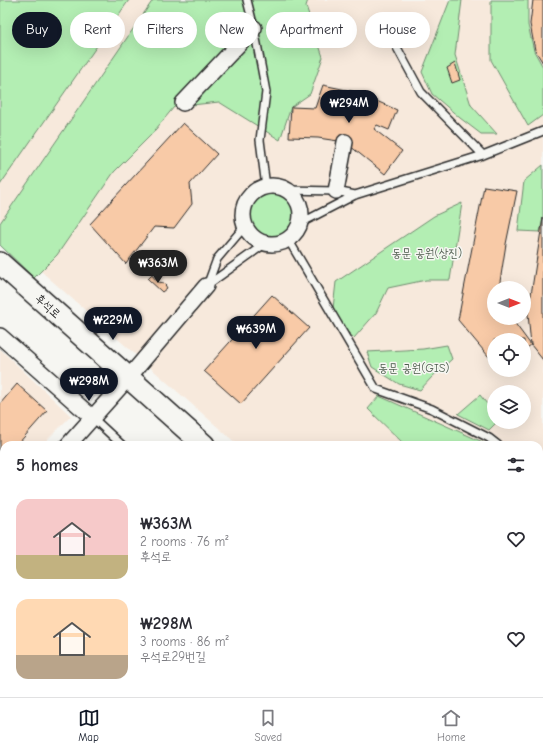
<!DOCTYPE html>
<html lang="en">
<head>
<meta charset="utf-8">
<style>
  :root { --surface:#fff; --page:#f7f7f7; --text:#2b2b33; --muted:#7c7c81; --line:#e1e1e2; --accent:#111827 }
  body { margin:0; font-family:"Comic Neue","Poor Story",sans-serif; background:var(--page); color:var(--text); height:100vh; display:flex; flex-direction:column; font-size:15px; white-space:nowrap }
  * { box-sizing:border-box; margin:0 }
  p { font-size:13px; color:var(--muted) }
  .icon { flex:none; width:22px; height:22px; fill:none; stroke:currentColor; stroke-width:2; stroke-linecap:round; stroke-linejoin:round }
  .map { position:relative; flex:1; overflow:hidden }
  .details { position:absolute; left:0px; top:441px; width:543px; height:256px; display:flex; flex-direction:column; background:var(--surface); border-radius:12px 12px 0 0; box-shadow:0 4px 16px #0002 }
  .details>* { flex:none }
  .guide { position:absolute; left:12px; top:12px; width:519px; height:36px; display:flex; gap:8px }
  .needle { width:26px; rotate:90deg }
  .controls { position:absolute; left:487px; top:281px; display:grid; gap:8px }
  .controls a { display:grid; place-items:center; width:44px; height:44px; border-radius:50%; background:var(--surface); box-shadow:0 4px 16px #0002; font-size:20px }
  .price { position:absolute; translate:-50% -34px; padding:0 9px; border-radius:14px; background:var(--accent); color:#fff; font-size:13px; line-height:26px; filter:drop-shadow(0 1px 2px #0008) }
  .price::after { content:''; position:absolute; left:50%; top:24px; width:12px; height:9px; margin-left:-6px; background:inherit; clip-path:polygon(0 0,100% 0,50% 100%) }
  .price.active { background:#222; color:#fff }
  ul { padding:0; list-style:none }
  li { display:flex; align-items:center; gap:12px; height:100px; padding:0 16px }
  li span { display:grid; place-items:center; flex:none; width:112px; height:80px; border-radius:12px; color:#555 }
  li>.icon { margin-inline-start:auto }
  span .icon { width:48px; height:48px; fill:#fffc; stroke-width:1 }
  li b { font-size:17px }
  h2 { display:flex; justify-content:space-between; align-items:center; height:48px; padding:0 16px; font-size:17px }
  .pill { padding:0 14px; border-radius:18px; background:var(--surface); box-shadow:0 4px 16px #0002; font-size:14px; line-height:36px }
  .pill.active { background:var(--accent); color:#fff }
  .tab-bar { display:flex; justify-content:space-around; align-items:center; height:56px; border-top:1px solid var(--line); background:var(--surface); font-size:11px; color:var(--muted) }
  .tab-bar a { display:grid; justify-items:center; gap:2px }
  .tab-bar .active { color:var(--accent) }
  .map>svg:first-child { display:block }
</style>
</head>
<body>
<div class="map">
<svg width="543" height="697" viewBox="0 0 543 697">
  <rect width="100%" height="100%" fill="#f6f6f2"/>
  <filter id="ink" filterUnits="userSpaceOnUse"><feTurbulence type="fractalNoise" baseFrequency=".025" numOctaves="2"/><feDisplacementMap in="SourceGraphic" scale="8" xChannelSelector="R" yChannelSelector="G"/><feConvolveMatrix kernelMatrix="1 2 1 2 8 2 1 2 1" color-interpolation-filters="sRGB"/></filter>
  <g filter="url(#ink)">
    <!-- built -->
    <path fill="#f7e9dc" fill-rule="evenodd" d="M0,0H543V697L539,693V445H238L0,235ZM494,288H524V318H494ZM494,340H524V370H494ZM494,392H524V422H494Z
      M0,349L71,416L42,445H4V483L0,487Z"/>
    <!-- green -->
    <path fill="#b3eeb3" stroke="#6f8c6f" d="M0,0H129L0,185Z
      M153,0H308L306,6L323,57L310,94L291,107L280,140L219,102L174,107L151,135L114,172L57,255L34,278L0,245V223Z
      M450,0H462L455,55L471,105L497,134H481L460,118L432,94L422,72Z
      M491,0H528V25L534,51L543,67V115L528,126L491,60Z
      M543,165V218L540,232L518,231L524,181Z
      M247 217a24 24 0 1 1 48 0a24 24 0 1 1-48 0Z
      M462,203L450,280H426L388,288L376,313L354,338L332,317L336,282L434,216Z
      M447,345L452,359L432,377L420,390L399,384L372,367L367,352L423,349Z
      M480,395L494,413V422H497L489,430L458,414Z
      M379,396L485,443L487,445H405L368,409Z
      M543,626V697H513L509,693H539V630Z
      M159,693H208L205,697H164Z"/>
    <!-- building -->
    <path fill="#f8caa7" stroke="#2b2b2b" d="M533,0H543V63L535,50L530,24Z
      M455,63L460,80L452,83L447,68Z
      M323,85L356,92L397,110L389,130L377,125L374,129L402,151L385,174L345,142L318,138L289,137L291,107L315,108Z
      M183,123L217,154L190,184L192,204L174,228L154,227L126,264L90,224Z
      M484,186L517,191L506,244L499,288H494V318H511L531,345L524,350V340H494V363L458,320Z
      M543,218V360L531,345L528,314Z
      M152,275L158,282L164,283L167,288L162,292L148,279Z
      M272,295L309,328L241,404L204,371Z
      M17,384L47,411L17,445H4V460L0,464V404Z"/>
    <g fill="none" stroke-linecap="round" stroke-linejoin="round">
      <!-- lane casing -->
      <g stroke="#2b2b2b" stroke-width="10">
        <path id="lane" d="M247,0L254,28L266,92L260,140L266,187
          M387,29L421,92L483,155
          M286,190L336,191L355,195
          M299,224L355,195L483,155L543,131
          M288,239L376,389L432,409L489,438L498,445
          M206,286L266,243
          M207,286L217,259L245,226
          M93,418L122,445
          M539,475L543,478
          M0,572L4,576
          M0,662L4,657
          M135,693L139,697
          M268,693L273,697
          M77,697L80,693"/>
      </g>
      <!-- street casing -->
      <g stroke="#2b2b2b" stroke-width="18">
        <path id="street" d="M183,103L254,28
          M243 215a29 29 0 1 1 58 0a29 29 0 1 1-58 0Z
          M336,191L345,142
          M0,336L93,418
          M68,445L129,377L206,286
          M0,520L4,515
          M403,696L406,693"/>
      </g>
      <!-- secondary casing -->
      <g stroke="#2b2b2b" stroke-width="24">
        <path id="secondary" d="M0,263L204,445
          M481,693L485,697"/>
      </g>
      <!-- lane -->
      <use href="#lane" stroke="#f6f6f2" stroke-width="7"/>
      <!-- street -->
      <use href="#street" stroke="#f6f6f2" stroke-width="15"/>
      <!-- secondary -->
      <use href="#secondary" stroke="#f6f6f2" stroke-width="21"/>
    </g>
  </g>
  <g text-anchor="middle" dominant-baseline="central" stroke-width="3" stroke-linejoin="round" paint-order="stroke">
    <!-- park labels -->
    <g font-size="12" fill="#4d5c4d" stroke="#f6f6f2">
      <text x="427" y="253">동문 공원(상진)</text>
      <text x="414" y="368">동문 공원(GIS)</text>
    </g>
    <!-- street labels -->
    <g font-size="12" fill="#2b2b2b" stroke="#f6f6f2">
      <text transform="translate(48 306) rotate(42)">후석로</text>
    </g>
  </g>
</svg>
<div class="controls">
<a><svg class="needle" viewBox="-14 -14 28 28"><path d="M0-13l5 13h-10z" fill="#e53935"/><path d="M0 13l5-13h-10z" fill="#7c7c81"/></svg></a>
<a><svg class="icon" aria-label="locate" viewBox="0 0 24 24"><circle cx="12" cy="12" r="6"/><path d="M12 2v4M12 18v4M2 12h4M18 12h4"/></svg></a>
<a><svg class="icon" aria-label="layers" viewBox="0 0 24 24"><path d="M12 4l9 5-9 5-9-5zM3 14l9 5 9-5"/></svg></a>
</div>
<b class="price" style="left:349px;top:124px">₩294M</b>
<b class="price active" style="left:158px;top:284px">₩363M</b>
<b class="price" style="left:113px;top:341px">₩229M</b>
<b class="price" style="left:256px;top:350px">₩639M</b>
<b class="price" style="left:89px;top:402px">₩298M</b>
<div class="guide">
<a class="pill active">Buy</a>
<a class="pill">Rent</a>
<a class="pill">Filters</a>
<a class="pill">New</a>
<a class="pill">Apartment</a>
<a class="pill">House</a>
</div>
<section class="details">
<h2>5 homes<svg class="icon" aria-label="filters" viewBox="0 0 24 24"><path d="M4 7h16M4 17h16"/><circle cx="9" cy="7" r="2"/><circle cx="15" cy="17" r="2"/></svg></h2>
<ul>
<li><span style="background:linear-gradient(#f6c9c9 70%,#c2b280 0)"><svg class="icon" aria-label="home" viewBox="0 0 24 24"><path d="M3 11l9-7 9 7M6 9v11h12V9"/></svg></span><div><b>₩363M</b><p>2 rooms · 76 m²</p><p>후석로</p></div><svg class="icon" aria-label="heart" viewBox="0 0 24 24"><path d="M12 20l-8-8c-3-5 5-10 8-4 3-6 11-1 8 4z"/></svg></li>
<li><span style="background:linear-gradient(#ffd9b3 70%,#b9a48a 0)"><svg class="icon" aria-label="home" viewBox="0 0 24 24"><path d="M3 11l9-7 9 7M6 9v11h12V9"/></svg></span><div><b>₩298M</b><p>3 rooms · 86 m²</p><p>우석로29번길</p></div><svg class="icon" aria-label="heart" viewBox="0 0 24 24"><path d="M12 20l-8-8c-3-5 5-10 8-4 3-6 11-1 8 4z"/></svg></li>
</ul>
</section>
</div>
<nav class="tab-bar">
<a class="active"><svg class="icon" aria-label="map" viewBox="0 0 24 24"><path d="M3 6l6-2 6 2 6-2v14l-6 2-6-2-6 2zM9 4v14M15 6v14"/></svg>Map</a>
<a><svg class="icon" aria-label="saved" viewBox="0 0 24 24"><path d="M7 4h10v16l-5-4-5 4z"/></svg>Saved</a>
<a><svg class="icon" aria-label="home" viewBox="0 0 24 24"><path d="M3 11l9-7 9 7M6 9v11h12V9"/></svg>Home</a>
</nav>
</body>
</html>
